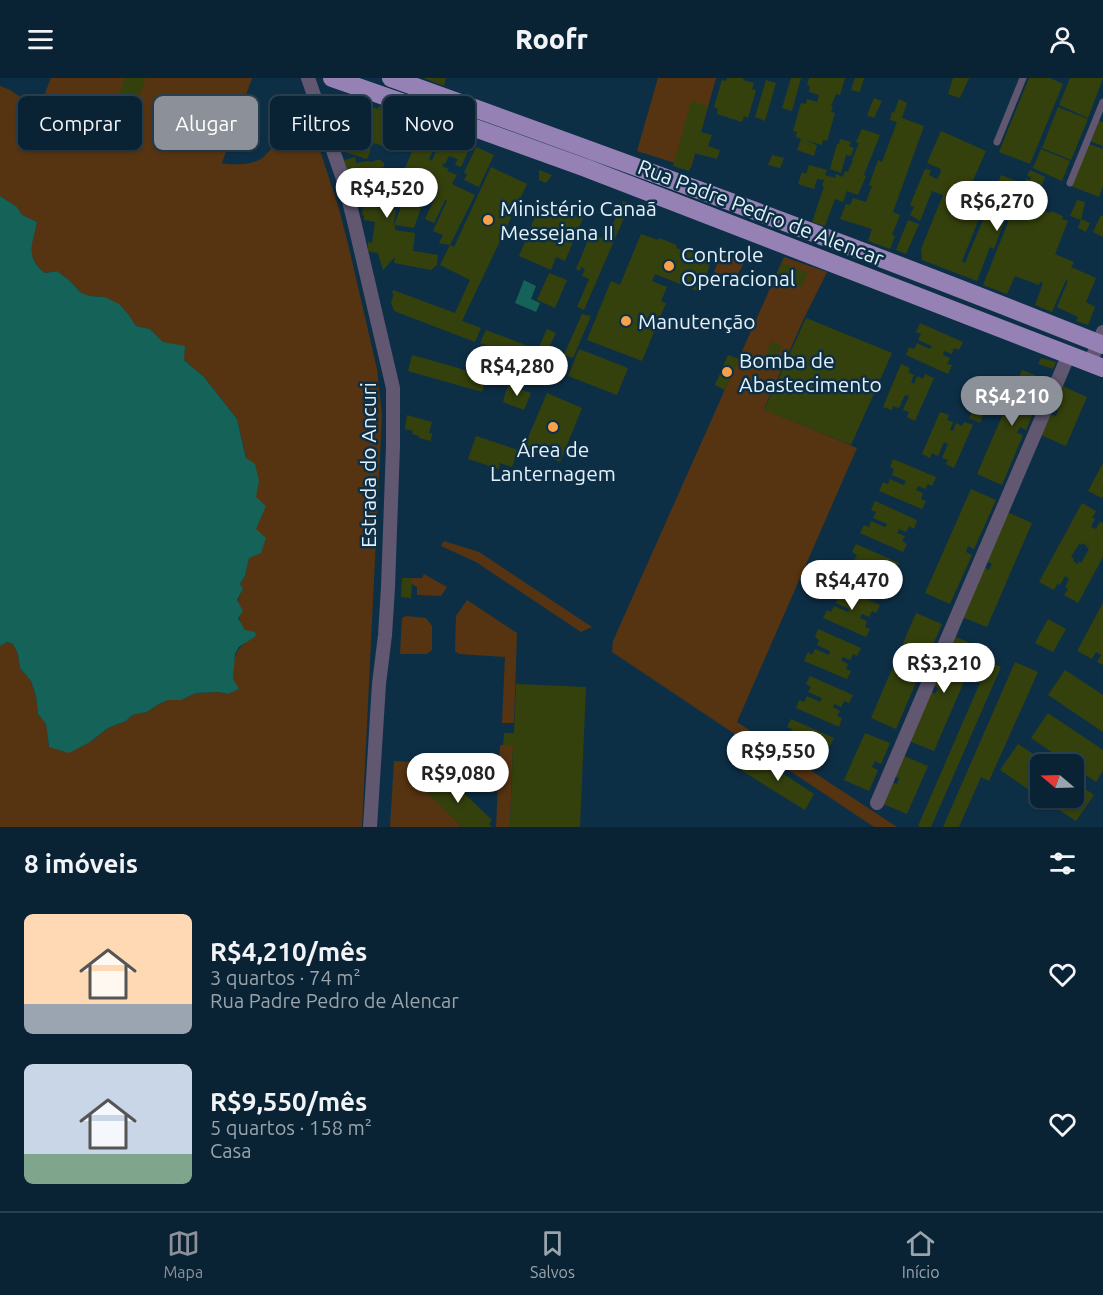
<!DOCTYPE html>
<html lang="pt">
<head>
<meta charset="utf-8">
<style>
  :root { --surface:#0a2334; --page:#132b3c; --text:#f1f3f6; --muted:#99a4ac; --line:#2a404f; --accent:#8c9099 }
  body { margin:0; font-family:Ubuntu,sans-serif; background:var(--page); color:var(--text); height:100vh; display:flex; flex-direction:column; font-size:22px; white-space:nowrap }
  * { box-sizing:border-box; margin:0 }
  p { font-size:20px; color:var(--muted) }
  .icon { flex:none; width:33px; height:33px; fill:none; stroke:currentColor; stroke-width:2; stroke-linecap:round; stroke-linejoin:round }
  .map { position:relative; height:749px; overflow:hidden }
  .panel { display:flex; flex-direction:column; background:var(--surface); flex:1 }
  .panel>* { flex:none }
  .hud { position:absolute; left:18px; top:18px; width:600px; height:54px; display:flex; gap:12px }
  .needle { width:39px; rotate:289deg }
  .buttons { position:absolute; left:1030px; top:676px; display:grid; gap:12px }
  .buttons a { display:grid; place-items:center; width:54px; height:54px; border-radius:9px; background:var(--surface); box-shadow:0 2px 4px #0004,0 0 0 2px var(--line); font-size:30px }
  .price { position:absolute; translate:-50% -51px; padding:0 14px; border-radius:21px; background:#fff; color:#222; font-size:20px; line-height:39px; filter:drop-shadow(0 2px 3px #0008) }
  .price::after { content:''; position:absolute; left:50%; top:36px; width:18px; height:14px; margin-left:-9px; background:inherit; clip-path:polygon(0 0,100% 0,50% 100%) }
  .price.selected { background:var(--accent); color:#fff }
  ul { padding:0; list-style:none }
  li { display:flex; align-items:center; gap:18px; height:150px; padding:0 24px }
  li span { display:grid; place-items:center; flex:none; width:168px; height:120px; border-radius:9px; color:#555 }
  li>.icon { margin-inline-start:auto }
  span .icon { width:72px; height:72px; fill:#fffc; stroke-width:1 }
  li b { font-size:26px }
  h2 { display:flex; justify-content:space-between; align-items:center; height:72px; padding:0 24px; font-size:26px }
  .chip { padding:0 21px; border-radius:9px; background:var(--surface); box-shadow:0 2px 4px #0004,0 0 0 2px var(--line); font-size:21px; line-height:54px }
  .chip.selected { background:var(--accent); color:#fff }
  header { display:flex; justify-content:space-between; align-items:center; height:78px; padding:0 24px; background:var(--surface); font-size:27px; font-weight:800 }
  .tabs { display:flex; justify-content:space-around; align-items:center; height:84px; border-top:2px solid var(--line); background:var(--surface); font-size:16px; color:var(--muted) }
  .tabs a { display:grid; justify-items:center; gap:3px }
  .tabs .selected { color:var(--accent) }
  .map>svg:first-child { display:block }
</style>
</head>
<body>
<header><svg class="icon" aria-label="menu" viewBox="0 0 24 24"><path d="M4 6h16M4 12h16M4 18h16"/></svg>Roofr<svg class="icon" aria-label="person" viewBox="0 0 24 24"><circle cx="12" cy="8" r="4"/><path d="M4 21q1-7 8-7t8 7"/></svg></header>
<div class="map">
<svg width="1103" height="749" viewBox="0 0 1103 749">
  <rect width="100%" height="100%" fill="#0d2f46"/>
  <!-- green -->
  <path fill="#563411" d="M51,0H252L222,85C233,88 252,86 261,81C267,77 270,71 275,66L289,65C302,49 301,37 302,17L339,131L349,170L377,291L382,337L362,749H0V568L7,564L13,566L18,576L20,590L31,603L36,618L38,636L46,646L49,669L90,664L108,650L126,643L132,637L147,634L159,626L168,622H181L196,615L218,614L228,616C229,611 232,606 232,601C235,586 231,576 245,565C244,541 229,535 243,511L240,506L245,498L255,451L256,420L237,341L204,299L163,264L150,251L136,248L128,236L105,219L89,218L81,215L70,203L57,193L45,195C24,179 32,165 37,144L22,137L17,129L0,118V8L10,12L26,23L35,40Z
    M658,0H716L691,90L637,73Z
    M721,176L744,185L735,201L714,194Z
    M784,179L827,194L804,240L764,331L857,370L737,644L897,749H874L612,574L613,563Z
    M444,463L479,474L592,549L581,554L476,484L441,468Z
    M424,496L447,509L441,518L417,517V509L410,505L411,500H422Z
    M467,522L517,555L514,645H502L505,579L459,576L455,573L456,538Z
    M406,538L426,540L432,548V572L427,576H400L402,540Z
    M500,667H513L510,749H496Z
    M394,683L412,684V689L495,693V697L442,694L425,712L461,748L460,749H390Z"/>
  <!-- water -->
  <path fill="#146258" d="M0,118L17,129L22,137L37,144C33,165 24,179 45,195L57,193L70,203L81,215L90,218L105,219L119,226L128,236L136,248L150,251L163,264L185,268L184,282L204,299L237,341L246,380L255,386L259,403L256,419L266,428L256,451L266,460L261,475L249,480L245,498L240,506L243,511L237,522L243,533L238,540L245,552L255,554L256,558L239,569L235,576L233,601L239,611L228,616L218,614L196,615L181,622H168L159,626L147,634L132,637L126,643L108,650L90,664L69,675L49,669L46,646L38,636L36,618L31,603L20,590L18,576L13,566L7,564L0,568Z
    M524,202L536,208L531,221L540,225L536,234L515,225Z"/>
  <!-- building -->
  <path fill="#34410d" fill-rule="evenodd" d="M125,0H146L123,61L104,55Z
    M423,0H446L444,8Z
    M727,0H744L743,2L754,5L752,11L756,12L748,40L744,38L742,44L717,36L718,31L714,29L722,2L726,3Z
    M791,0H801L792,33L782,30Z
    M809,0H845L840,17L836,16L831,28H833L831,34L835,35L827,63L823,62L822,67L804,62L817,67L814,78L797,72L801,61L796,59L797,54L793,53L801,25L806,26L807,21L817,24L819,17L809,14L810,8L807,7Z
    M855,0H864L860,14L851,12Z
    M953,0H969L960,20L948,16Z
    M1029,0H1050L1063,6L1030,86L999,74Z
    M1070,0H1103L1088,40L1059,27Z
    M766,2L776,5L765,43L755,39Z
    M334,16L343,20L336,35H331L329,27Z
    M350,16L359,20L358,22L368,27L378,31L379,28L389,32L388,34L398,38L386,69L374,65L372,68L363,64L362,68L371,71L367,81L342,73L339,46L341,47L340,37Z
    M874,20L882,23L874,40L867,37Z
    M899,21L907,25L902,40L924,48L893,134L900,137L892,157L895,158L890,171L868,163L872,151L840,141L846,126L850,127L853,120L866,124L872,108L869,107L878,82L882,84L897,44L890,42L892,34L894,35Z
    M691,23L708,28L700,54L712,57L708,68L720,72L717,81L694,75L689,93L673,88Z
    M1058,29L1088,41L1071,82L1042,70Z
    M1098,42L1103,44V68L1090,63Z
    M862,51L880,57L864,97L866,98L858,117L847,113L843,124L835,121L825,148L812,144L824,109L822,108L824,102L817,101L814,111L798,106L802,94L806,96L809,87L827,92L825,97L835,100L836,96L843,99L845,93L848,94L849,91L853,82H852L859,65L856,64Z
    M431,52L442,56L439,62H438L429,81L432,83L443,56L471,67L461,89L455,87L458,81L449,78L445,86L444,85L442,88L449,91L447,93L457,97L452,106L475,117L450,167L439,165L443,157L433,153L447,123L445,122L434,145L425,141L439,111L433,107L426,119L416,112L417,111L414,109L415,106L401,100L420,54L429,57Z
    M941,53L986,73L963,125L982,133L962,183L965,185L985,137L986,138L1001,97L1024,106L1026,101L1032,103L1029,110L1039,114L1031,132L1033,133L1034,131L1043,134V133L1050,135L1051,133L1063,138L1062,141L1068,143L1055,176L1074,184L1071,189L1096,200L1086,224L1095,229L1088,247L1076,243L1078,239L1057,229L1068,203L1066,202L1052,234L1035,227L1043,205L1040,204L1039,207L1015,198L1007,216L983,207L1013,132L1009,130L994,171L990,169L977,203L922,182L921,171L943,117L932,113L920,143L910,137L914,129L910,127L925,91L931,92L929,97L937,101L940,96L941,91L927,85Z
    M840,61L851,64L849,68L854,70L851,78L846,77L841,95L830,91L837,66H839Z
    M1089,66L1103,71V109L1099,119L1071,108Z
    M476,69L494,77L479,109L464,102L467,96L464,95Z
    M1041,71L1070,83L1062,103L1033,90Z
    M772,77L784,80L780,90L768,87Z
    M355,79L356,85L369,83V84L375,83V82H380L384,85V89L358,94L359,98L385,91L389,111H385L388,124L365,128L396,132L393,150L402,126L421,130L414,150L395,147V152L415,155L413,173L438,177L437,187L431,192L394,185L395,179L383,192L378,175L368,173V164L372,165L375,144L364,142V137H362L363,128H364L362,117L357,118L351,95L346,96L342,83Z
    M491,89L527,106L462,243L481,250L475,264L394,233L391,224L394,216H392L393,212L455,235L470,202L440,187L450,167L454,169Z
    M539,92L552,97L546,105L539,102Z
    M1030,92L1045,99L1042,107L1030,102L1031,99L1027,98Z
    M1077,122L1085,124L1081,142L1070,138Z
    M623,123L630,126L584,232L577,229L589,201L582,198L585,191L581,189L580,193L576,191L591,155L606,162Z
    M541,124L583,140L565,183L556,179L551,192L519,178Z
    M1101,137L1103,138V159L1093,154Z
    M1081,141L1090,145L1086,154L1078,150Z
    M908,142L919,146L906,176L896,172Z
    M641,156L658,162L659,160L677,167L676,170L689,174L690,172L712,181L700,214L655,196L652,203L667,209L661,223L666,225L642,283L587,262L611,203L620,207Z
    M782,185L808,194L802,209L776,198Z
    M549,195L567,202L555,230L537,222Z
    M582,236L591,238L573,280L564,277Z
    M806,240L892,275L851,367L764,332Z
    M920,245L963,264L959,272L954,270L952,276L944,273L943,277L950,280L947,286L952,287L948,296L906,277L909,269L914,271L917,265L930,271L932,268L918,262L921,256L916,254Z
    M547,251L556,255L542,284L534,280Z
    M486,252L536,271L531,284L480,265Z
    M772,263L782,268L773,289L762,285Z
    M579,271L628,290L617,317L568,298Z
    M412,277L448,287L486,299L482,314L408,293Z
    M728,277L739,281L725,312L715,307Z
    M1041,280L1056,284L1053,291L1038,286Z
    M901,286L910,290L908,294L914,297L911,304L914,306L917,298L923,301L925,296L934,300L915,343L907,339L909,334L903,332L909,318L905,317L899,330L893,328L892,332L883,329Z
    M1022,292L1047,302L1026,352L1020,349L1017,355L1023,357L1002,407L977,396Z
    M508,307L531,315L524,332L503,324Z
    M1062,308L1087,319L1066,368L1041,357L1050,336L1056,338L1058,332L1052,330Z
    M547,315L582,330L560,384L524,369Z
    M979,316L990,320L980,345L969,340Z
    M940,334L949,337L947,342L953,344L950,352L953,353L956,345L962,348L964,344L973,347L954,390L946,386L948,382L942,380L948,366L944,364L938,378L932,375L930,380L922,376Z
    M407,337L432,344L429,355H432L431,363L419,360V358L412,356L413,353L405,351Z
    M476,358L518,372L512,389L500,385L499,391L468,381Z
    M893,381L936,399L932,408L928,406L925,411L918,408L916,412L923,415L921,421L926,423L922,431L879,413L883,404L888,406L890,401L904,407L906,403L892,397L894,391L890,389Z
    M1103,385V419L1102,420L1088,413Z
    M971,411L996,422L974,471L968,468L966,474L972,477L950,526L925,515Z
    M875,423L917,442L914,451L909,448L906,454L899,451L897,455L905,458L902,463L907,466L903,474L860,455L864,447L869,449L871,443L885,449L887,446L873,440L876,434L871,432Z
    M1082,425L1096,433L1092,440L1095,441L1091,449L1096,451L1100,444L1103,445V479L1078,525L1064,517L1068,511L1065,509L1069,501L1065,498L1060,507L1058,505L1054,512L1039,504ZM1082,465L1087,468L1086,469L1089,471L1081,485L1079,483L1078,486L1073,483L1074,481L1071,479L1079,466L1081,467Z
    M1007,434L1032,445L987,549L962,539L984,489L989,492L992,486L986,483Z
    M856,466L899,485L895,493L890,491L888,497L880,494L879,497L886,500L883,506L888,508L885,517L842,498L845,490L850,492L853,486L866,492L868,488L854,482L857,477L852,474Z
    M402,500H411L410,505H412L411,520L401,519Z
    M837,508L880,527L876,535L872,533L869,539L862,536L860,540L867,543L865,549L870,551L866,559L823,540L827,532L831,534L834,528L848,534L849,531L836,525L838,519L833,517Z
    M1103,525V587L1097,584L1101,577L1096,574L1092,581L1077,573Z
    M916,535L942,546L920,596L914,593L911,599L917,602L896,651L871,640Z
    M1048,541L1066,551L1053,574L1035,565Z
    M818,551L861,570L857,578L853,576L850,582L843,579L841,582L848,586L846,591L851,593L847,601L804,583L808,574L812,577L815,571L829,577L830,573L817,567L819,562L815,559Z
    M954,558L979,569L934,673L909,663L930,613L935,616L938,610L932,607Z
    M989,584L1001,589L931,749H920L918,748Z
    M1015,584L1038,594L989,703L981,699L959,749H943Z
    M1065,592L1103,617V654L1048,617Z
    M810,598L853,617L849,625L844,623L841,629L834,626L833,629L840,633L837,638L842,640L839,649L796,630L799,622L804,624L807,618L820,624L822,620L808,614L811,609L806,606Z
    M516,606L586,609L580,749H510L513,667H503L504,655H514Z
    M1048,635L1103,672V693L1096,704L1074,689V687H1071L1031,660Z
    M791,641L834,660L830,668L825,666L823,672L816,668L814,672L821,675L819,681L823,683L820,691L777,673L781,664L785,666L788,661L801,666L803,663L790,657L792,651L787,649Z
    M865,655L890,665L881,686L875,683L872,689L878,692L869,713L844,702Z
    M1018,666L1050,687H1041V720L1000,692Z
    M753,676L814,716L805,732L742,693Z
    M902,677L928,688L907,736L881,725L891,704L897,706L899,700L893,698Z
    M439,698L446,704L449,701L492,742L489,746L492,749H460L461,748L425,713Z
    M1074,703L1094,717L1076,743L1041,720H1074Z"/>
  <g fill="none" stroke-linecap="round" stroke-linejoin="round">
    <!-- service -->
    <path stroke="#615771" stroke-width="7" d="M997,64L1023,0
      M1070,105L1103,24"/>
    <!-- minor -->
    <path stroke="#615771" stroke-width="14" d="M308,0L344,104L354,143L393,310V368L388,509L385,557L379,606L370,749
      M1090,285L1103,254
      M877,725L1069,276"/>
    <!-- primary -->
    <path stroke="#9681b5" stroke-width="18" d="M332,0L450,41L586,90L1103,290
      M391,0C630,86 868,173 1103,267"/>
  </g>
  <!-- markers -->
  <g fill="#f8a14a" stroke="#0d2f46" stroke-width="2">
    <circle cx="488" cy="142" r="6"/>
    <circle cx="669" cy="188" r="6"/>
    <circle cx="626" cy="243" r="6"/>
    <circle cx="727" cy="294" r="6"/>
    <circle cx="553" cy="349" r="6"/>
  </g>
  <g text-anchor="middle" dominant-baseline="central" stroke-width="5" stroke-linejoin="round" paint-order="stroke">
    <!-- poi labels -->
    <g font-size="21" fill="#e4f0fa" stroke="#0d2f46" text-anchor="start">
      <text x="500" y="130">Ministério Canaã<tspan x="500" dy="24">Messejana II</tspan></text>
      <text x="681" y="176">Controle<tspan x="681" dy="24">Operacional</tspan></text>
      <text x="638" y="243">Manutenção</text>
      <text x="739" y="282">Bomba de<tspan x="739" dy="24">Abastecimento</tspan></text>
      <text x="553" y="371" text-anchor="middle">Área de<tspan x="553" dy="24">Lanternagem</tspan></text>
    </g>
    <!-- street labels -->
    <g font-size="21" fill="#e4f0fa" stroke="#0d2f46">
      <text transform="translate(761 134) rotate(21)">Rua Padre Pedro de Alencar</text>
      <text transform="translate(368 387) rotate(-90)">Estrada do Ancuri</text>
    </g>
  </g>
</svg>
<div class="buttons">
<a><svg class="needle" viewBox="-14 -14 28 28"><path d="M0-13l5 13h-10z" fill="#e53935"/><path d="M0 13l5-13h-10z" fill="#99a4ac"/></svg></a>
</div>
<b class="price" style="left:387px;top:141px">R$4,520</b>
<b class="price" style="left:997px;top:154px">R$6,270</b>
<b class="price" style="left:517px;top:319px">R$4,280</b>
<b class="price selected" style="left:1012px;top:349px">R$4,210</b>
<b class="price" style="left:852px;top:533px">R$4,470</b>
<b class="price" style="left:944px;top:616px">R$3,210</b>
<b class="price" style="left:778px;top:704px">R$9,550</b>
<b class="price" style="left:458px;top:726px">R$9,080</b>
<div class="hud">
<a class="chip">Comprar</a>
<a class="chip selected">Alugar</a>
<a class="chip">Filtros</a>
<a class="chip">Novo</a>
</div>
</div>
<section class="panel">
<h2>8 imóveis<svg class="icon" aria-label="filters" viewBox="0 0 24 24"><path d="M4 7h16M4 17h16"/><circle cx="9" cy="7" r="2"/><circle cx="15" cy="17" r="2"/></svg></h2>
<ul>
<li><span style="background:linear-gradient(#ffd9b3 75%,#9aa5b1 0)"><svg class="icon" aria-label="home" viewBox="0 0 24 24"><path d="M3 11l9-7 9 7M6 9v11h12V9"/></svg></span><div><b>R$4,210/mês</b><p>3 quartos · 74 m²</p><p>Rua Padre Pedro de Alencar</p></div><svg class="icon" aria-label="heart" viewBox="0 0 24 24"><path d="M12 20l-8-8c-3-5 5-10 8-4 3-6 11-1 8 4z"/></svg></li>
<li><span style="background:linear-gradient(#c9d6e8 75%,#7fa58c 0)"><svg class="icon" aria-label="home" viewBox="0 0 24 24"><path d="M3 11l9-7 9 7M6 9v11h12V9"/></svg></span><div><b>R$9,550/mês</b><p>5 quartos · 158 m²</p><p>Casa</p></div><svg class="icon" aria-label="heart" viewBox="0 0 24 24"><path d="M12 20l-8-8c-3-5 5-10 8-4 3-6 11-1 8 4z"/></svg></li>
</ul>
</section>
<nav class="tabs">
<a class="selected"><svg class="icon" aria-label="map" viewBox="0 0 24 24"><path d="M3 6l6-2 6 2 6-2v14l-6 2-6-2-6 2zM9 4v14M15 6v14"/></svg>Mapa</a>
<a><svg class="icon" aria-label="saved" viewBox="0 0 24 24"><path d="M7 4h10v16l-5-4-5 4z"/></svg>Salvos</a>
<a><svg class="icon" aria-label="home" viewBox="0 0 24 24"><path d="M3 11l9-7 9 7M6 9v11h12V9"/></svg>Início</a>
</nav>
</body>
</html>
